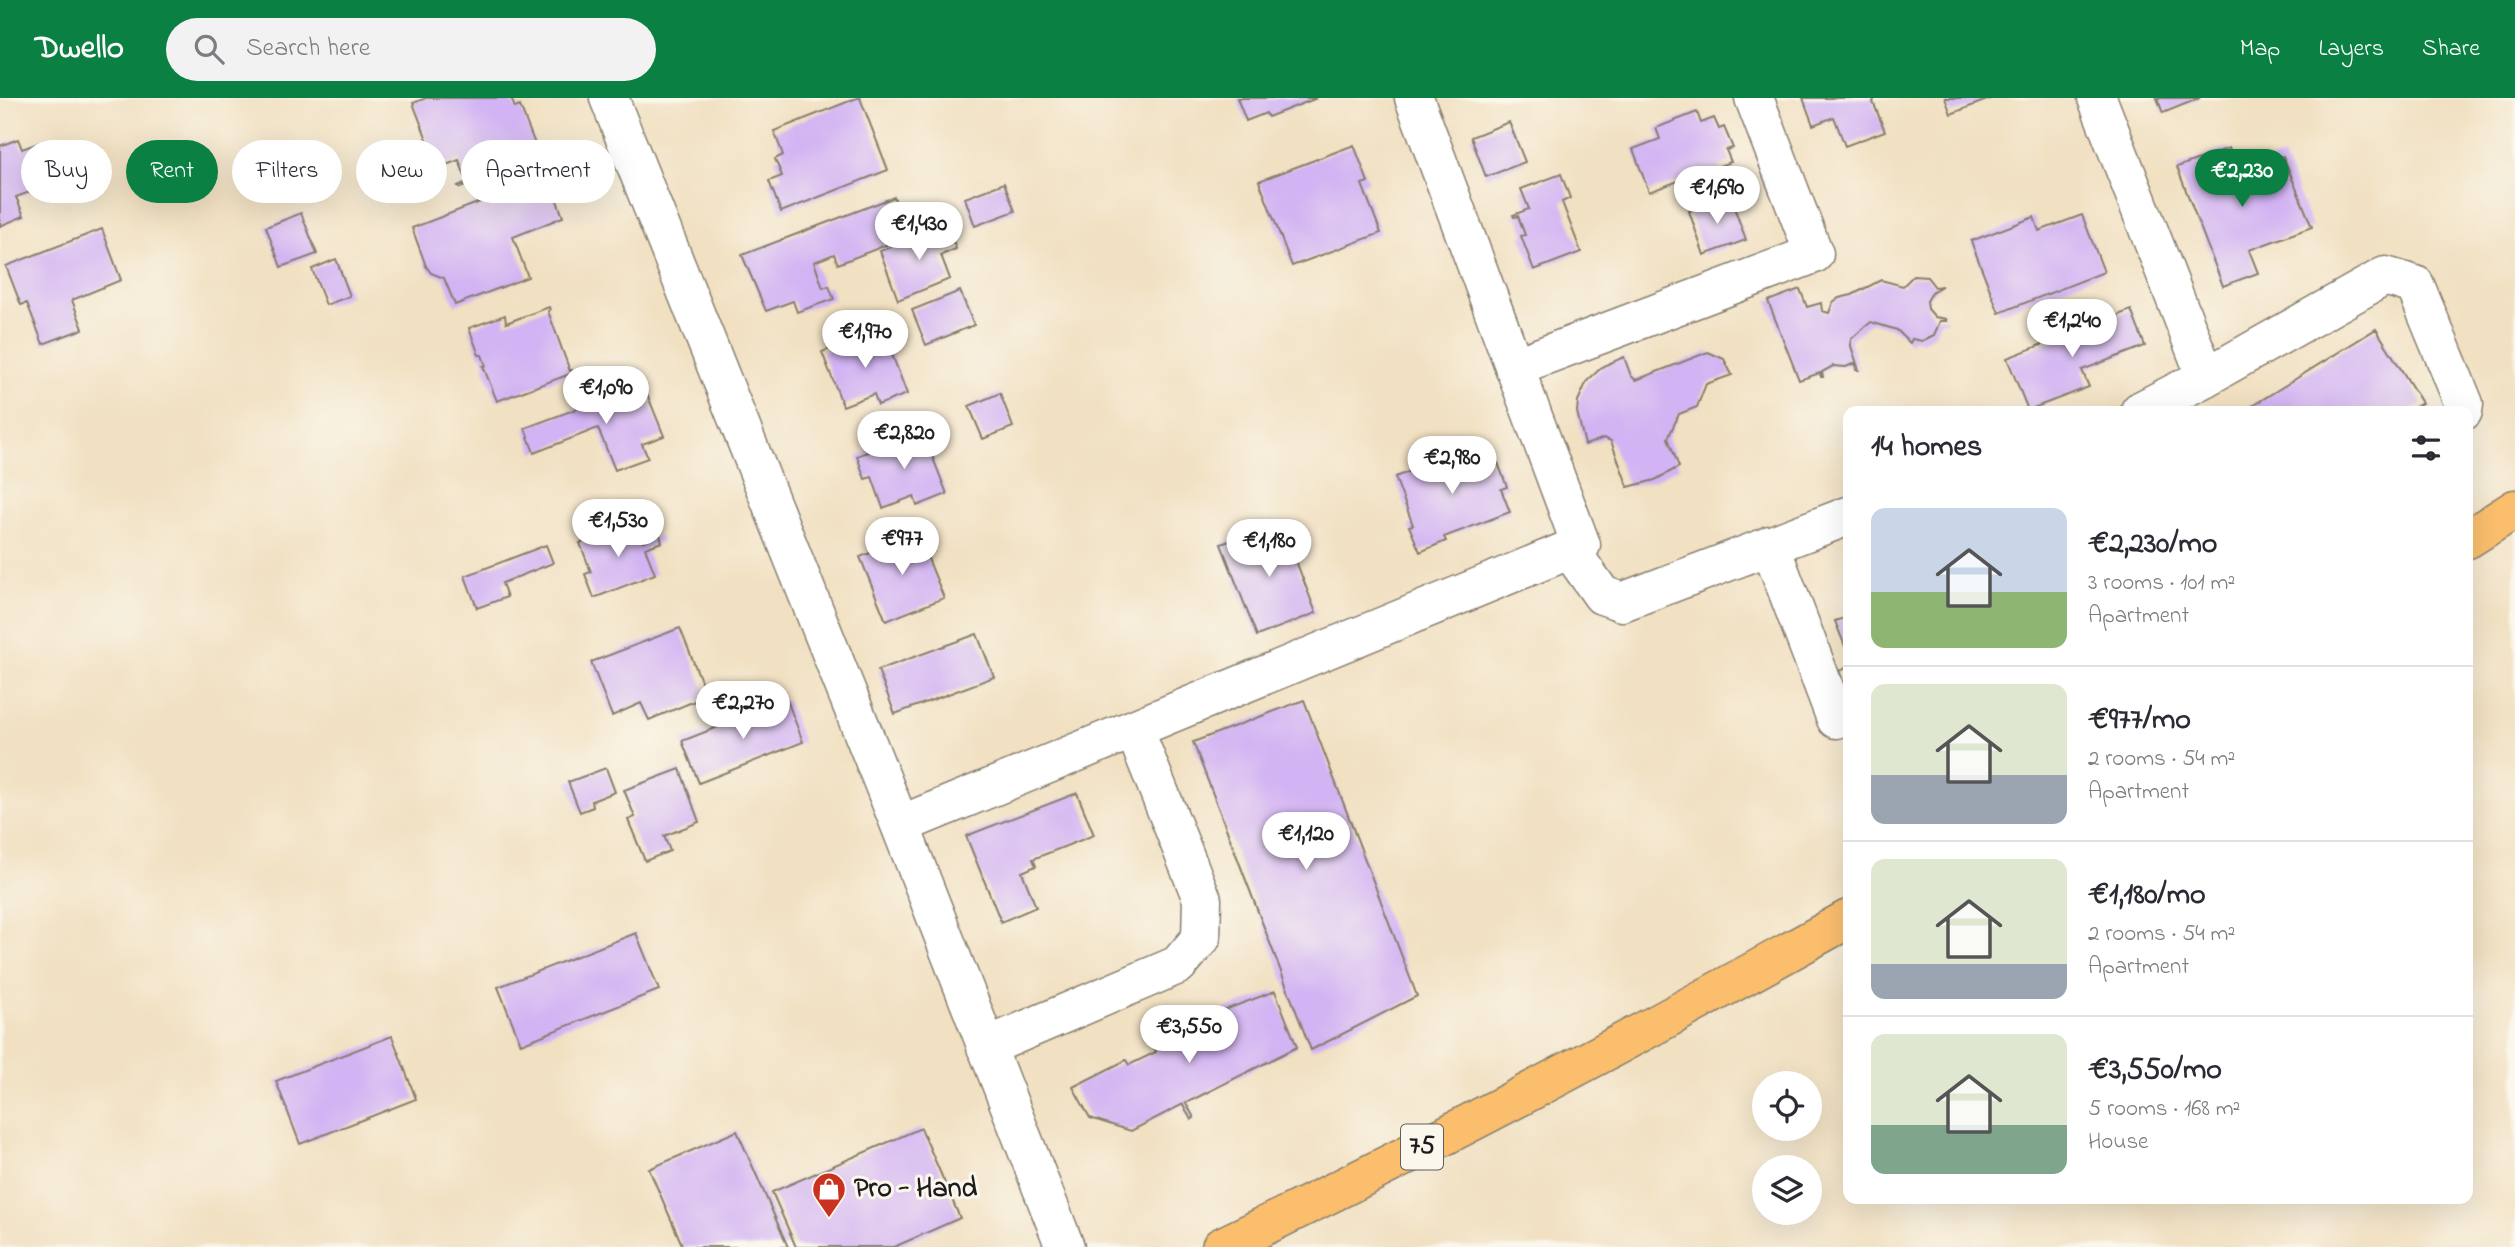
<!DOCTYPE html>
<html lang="en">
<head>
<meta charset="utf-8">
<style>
  :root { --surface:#fff; --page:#f2f2f3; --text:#2b2b33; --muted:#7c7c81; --line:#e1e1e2; --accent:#0b8043 }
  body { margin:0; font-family:"Indie Flower",sans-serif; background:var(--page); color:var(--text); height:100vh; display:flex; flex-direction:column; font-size:26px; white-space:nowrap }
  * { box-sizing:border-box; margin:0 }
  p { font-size:23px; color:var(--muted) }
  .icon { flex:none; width:38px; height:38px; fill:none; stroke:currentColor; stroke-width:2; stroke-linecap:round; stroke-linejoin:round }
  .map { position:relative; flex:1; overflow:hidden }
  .side { position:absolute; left:1843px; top:308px; width:630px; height:798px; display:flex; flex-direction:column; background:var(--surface); border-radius:14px; box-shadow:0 7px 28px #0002 }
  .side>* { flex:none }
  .guide { position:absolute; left:21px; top:42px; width:665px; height:63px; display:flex; gap:14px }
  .controls { position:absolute; left:1752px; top:973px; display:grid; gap:14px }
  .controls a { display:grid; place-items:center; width:70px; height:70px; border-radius:50%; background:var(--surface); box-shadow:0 7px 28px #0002; font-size:35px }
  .price { position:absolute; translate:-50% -60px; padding:0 16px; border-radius:24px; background:#fff; color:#222; font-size:23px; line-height:46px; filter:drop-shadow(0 2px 4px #0008) }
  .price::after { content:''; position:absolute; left:50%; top:42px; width:21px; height:16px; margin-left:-10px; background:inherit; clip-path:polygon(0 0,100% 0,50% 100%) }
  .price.active { background:var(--accent); color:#fff }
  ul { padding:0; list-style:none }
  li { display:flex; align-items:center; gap:21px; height:175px; padding:0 28px }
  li+li { border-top:2px solid var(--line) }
  li span { display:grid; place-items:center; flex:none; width:196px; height:140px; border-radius:14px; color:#555 }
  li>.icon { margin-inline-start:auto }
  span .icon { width:84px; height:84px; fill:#fffc; stroke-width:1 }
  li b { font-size:30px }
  h2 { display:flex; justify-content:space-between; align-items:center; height:84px; padding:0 28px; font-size:30px }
  .chip { padding:0 24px; border-radius:32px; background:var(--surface); box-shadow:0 7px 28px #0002; font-size:24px; line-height:63px }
  .chip.active { background:var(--accent); color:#fff }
  header { display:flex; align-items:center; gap:42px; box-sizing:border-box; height:98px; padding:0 35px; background:var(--accent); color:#fff }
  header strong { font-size:33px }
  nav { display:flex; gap:38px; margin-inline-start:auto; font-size:24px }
  .search { width:490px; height:63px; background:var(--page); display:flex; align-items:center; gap:18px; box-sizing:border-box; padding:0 24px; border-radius:38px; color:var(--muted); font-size:26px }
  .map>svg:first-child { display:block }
</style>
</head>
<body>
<header>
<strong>Dwello</strong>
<div class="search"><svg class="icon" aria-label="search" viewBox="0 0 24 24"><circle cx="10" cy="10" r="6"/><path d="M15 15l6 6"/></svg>Search here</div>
<nav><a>Map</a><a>Layers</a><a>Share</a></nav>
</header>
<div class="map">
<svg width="2515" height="1149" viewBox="0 0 2515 1149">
  <rect width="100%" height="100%" fill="#fbf7ec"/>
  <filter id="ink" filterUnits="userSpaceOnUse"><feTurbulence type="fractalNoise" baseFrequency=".0143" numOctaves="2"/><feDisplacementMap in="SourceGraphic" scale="14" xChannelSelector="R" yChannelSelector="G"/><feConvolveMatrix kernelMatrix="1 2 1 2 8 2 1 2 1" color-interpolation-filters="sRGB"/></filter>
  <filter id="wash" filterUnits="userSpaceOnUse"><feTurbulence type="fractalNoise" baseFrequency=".00686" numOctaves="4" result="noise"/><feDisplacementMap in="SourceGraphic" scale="28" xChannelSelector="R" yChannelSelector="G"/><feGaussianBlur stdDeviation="1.57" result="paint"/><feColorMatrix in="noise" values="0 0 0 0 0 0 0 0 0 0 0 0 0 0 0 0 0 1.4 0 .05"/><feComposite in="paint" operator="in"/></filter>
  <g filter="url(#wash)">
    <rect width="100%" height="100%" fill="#f1e0c1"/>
    <g id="blocks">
      <!-- building -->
      <path fill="#d2b3f3" d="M426,0H511L515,10L520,8L540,59L460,90L458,88L467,84L459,62L438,70L413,5Z
        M857,0H860L888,72L781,114L769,83L782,78L775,61L783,57L774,33Z
        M1237,0H1317L1268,19L1266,15L1246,23Z
        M1803,0H1875L1873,4L1885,33L1845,48L1834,19L1813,27Z
        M1945,0H1992L1951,16Z
        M2157,0H2200L2163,15Z
        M1697,14L1701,25L1714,20L1719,31L1724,29L1733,50L1726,52L1731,64L1719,68L1727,87L1707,94L1700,75L1649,94L1633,51L1660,41L1656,30Z
        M1509,24L1525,64L1486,79L1471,39Z
        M18,41L22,51L47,42L63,82L16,99L24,118L0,128V48Z
        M1354,47L1368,84L1362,86L1381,135L1292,168L1259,83Z
        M2229,50L2239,75L2283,58L2312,129L2249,152L2258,175L2223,188L2177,69Z
        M1561,76L1570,100L1562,104L1581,154L1534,172L1521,138L1525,137L1518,118L1514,119L1513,117L1529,111L1521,91Z
        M548,78L563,119L513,139L528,179L455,207L444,180L431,175L426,168L412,130Z
        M1004,85L1015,113L975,128L965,100Z
        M1730,98L1746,142L1704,157L1689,113Z
        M894,99L909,138L838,166L834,156L814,164L823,190L829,188L834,201L797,214L793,203L766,213L742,157Z
        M301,115L317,156L281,169L266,129Z
        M2082,117L2104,174L1999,215L1971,143L2034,119L2039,133Z
        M947,127L956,151L941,157L950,181L898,202L880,153Z
        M102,131L121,182L72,202L83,231L43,246L27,205L21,207L6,168Z
        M336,161L350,198L326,207L312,171Z
        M1913,178L1927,179L1935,189L1942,188L1933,193L1927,203L1928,211L1935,219L1946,221L1947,223H1940L1934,237L1922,243L1912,241L1910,245L1897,232L1871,224L1851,241V248L1859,272H1856L1855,265L1846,269L1833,268L1822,274L1823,279H1821L1820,275L1799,282L1768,203L1800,191L1807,209L1821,205L1822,213L1829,215L1833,204L1839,200L1852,197L1881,182L1903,188Z
        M960,193L974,227L926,247L912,212Z
        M549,209L550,212L548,213L570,273L572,272L573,275L497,303L483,268H486L482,257H479L469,230L505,217L506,225Z
        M2131,212L2145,248L2082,272L2089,289L2028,312L2007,260Z
        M882,230L907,296L878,307L874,296L843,308L822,254Z
        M2376,231L2422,305L2408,313H2244Z
        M1708,254L1724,261L1732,277L1706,286L1697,309L1679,316L1668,340L1679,369L1655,382L1628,389L1611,343L1604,340L1585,347L1577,314L1578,303L1587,283L1603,268L1624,259L1631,278L1636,282Z
        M643,286L664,338L642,346L648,360L615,372L598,330L534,355L525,330Z
        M1000,295L1013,329L983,341L969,308Z
        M922,332L947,396L917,408L914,398L883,410L872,379L865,381L857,358Z
        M1483,346L1491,367L1498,365L1507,389L1501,391L1510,414L1444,439L1446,443L1420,454L1409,428L1413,427L1395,379Z
        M635,423L643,443L660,437L662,444L645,450L655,476L594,500L585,476L591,474L580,445Z
        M1281,424L1316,515L1257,538L1221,446Z
        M918,436L944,500L886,523L860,459Z
        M546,447L553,465L502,485L507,499L477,510L465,478Z
        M1848,519V556L1835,523Z
        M680,530L707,598L649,622L641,605L612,618L591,564Z
        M977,536L994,579L895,616L878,572Z
        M1848,569V595L1839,573Z
        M787,602L803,644L699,685L682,643Z
        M1304,602L1417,898L1311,952L1193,644Z
        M606,670L615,694L592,703L593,709L580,714L568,684Z
        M680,671L699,724L664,738L670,753L645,763L628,722L635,719L624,692Z
        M1077,695L1094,737L1033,761L1036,768L1022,774L1036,809L1001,824L966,738Z
        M636,835L659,892L521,946L498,889Z
        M1275,893L1297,949L1186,1005L1194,1020L1191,1022L1183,1006L1131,1033L1090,1020L1073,989L1126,962L1129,967L1156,954L1150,940L1177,930L1181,941L1222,920L1219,914Z
        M392,938L416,1001L300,1046L276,983Z
        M921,1030L960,1120L894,1149H796L772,1094Z
        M737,1033L788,1149H683L649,1071Z"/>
    </g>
  </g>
  <g filter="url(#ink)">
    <use href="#blocks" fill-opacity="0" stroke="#867e6e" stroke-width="2"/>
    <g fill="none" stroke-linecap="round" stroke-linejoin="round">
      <!-- minor casing -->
      <g stroke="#867e6e" stroke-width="41">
        <path id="minor" d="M609,0L900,727L1065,1149
          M2097,0L2206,279
          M1514,269L1814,156L1754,0
          M2140,313L2206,279L2385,178L2415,187L2464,306L2463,313
          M1770,447L1836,621
          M1570,452L1602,497L1622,504L1848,418
          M900,727L1581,447L1414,0
          M986,949L1178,867L1201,840L1202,801L1134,631"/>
      </g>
      <!-- major casing -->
      <g stroke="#867e6e" stroke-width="41">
        <path id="major" d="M2468,441L2515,411
          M1221,1149C1434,1047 1642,936 1848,821"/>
      </g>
      <!-- minor -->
      <use href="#minor" stroke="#fff" stroke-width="38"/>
      <!-- major -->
      <use href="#major" stroke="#fabe6d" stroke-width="38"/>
    </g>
  </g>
  <!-- icons -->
  <defs>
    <g id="shop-pin" transform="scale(1.75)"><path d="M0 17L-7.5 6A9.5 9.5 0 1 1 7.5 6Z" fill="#c8321e" stroke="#fbf7ec"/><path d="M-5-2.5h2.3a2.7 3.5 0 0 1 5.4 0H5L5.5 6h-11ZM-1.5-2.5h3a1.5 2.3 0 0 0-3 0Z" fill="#fff"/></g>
  </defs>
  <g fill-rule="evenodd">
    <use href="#shop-pin" x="829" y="1091"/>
  </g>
  <g text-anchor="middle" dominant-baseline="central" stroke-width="6" stroke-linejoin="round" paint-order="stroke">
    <!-- shield labels -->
    <rect fill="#fbf7ec" stroke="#5f5e5a" stroke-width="2" x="1401" y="1026.5" width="42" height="45" rx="5"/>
    <g font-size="26" font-weight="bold" fill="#1c1c1c">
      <text x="1422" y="1049">75</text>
    </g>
    <!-- poi labels -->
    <g font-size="28" font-weight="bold" fill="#1c1c1c" stroke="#fbf7ec" text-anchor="start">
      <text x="854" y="1091">Pro - Hand</text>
    </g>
  </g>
</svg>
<div class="controls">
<a><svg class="icon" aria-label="locate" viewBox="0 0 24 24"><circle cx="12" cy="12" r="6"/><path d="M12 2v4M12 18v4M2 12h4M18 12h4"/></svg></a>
<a><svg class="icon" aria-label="layers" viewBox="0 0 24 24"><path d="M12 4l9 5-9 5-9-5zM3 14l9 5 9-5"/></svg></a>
</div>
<b class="price active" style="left:2242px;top:111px">€2,230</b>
<b class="price" style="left:1717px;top:128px">€1,690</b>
<b class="price" style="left:919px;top:164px">€1,430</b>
<b class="price" style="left:2072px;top:261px">€1,240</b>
<b class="price" style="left:865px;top:272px">€1,970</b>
<b class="price" style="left:606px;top:328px">€1,090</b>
<b class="price" style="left:904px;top:373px">€2,820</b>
<b class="price" style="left:1452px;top:398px">€2,980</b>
<b class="price" style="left:618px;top:461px">€1,530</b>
<b class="price" style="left:902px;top:479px">€977</b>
<b class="price" style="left:1269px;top:481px">€1,180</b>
<b class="price" style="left:743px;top:643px">€2,270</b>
<b class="price" style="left:1306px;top:774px">€1,120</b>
<b class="price" style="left:1189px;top:967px">€3,550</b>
<div class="guide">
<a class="chip">Buy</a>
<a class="chip active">Rent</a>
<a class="chip">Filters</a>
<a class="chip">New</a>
<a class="chip">Apartment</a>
</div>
<section class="side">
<h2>14 homes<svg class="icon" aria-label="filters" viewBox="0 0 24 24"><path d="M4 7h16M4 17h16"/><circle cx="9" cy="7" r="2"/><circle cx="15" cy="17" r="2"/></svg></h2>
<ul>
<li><span style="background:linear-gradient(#c9d6e8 60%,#8fb573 0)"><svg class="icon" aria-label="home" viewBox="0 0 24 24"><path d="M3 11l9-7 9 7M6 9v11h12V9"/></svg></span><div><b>€2,230/mo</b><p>3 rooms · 101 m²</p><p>Apartment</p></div></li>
<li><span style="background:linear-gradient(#dfe7d0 65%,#9aa5b1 0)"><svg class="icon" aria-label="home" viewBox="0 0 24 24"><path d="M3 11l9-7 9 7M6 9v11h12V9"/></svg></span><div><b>€977/mo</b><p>2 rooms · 54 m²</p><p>Apartment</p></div></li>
<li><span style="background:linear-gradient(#dfe7d0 75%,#9aa5b1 0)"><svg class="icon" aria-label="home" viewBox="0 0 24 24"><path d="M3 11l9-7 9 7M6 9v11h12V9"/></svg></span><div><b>€1,180/mo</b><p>2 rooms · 54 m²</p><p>Apartment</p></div></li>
<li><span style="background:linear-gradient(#dfe7d0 65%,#7fa58c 0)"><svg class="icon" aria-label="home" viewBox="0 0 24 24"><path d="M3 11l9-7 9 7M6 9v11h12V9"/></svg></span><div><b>€3,550/mo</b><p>5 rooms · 168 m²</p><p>House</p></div></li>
</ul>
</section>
</div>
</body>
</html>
